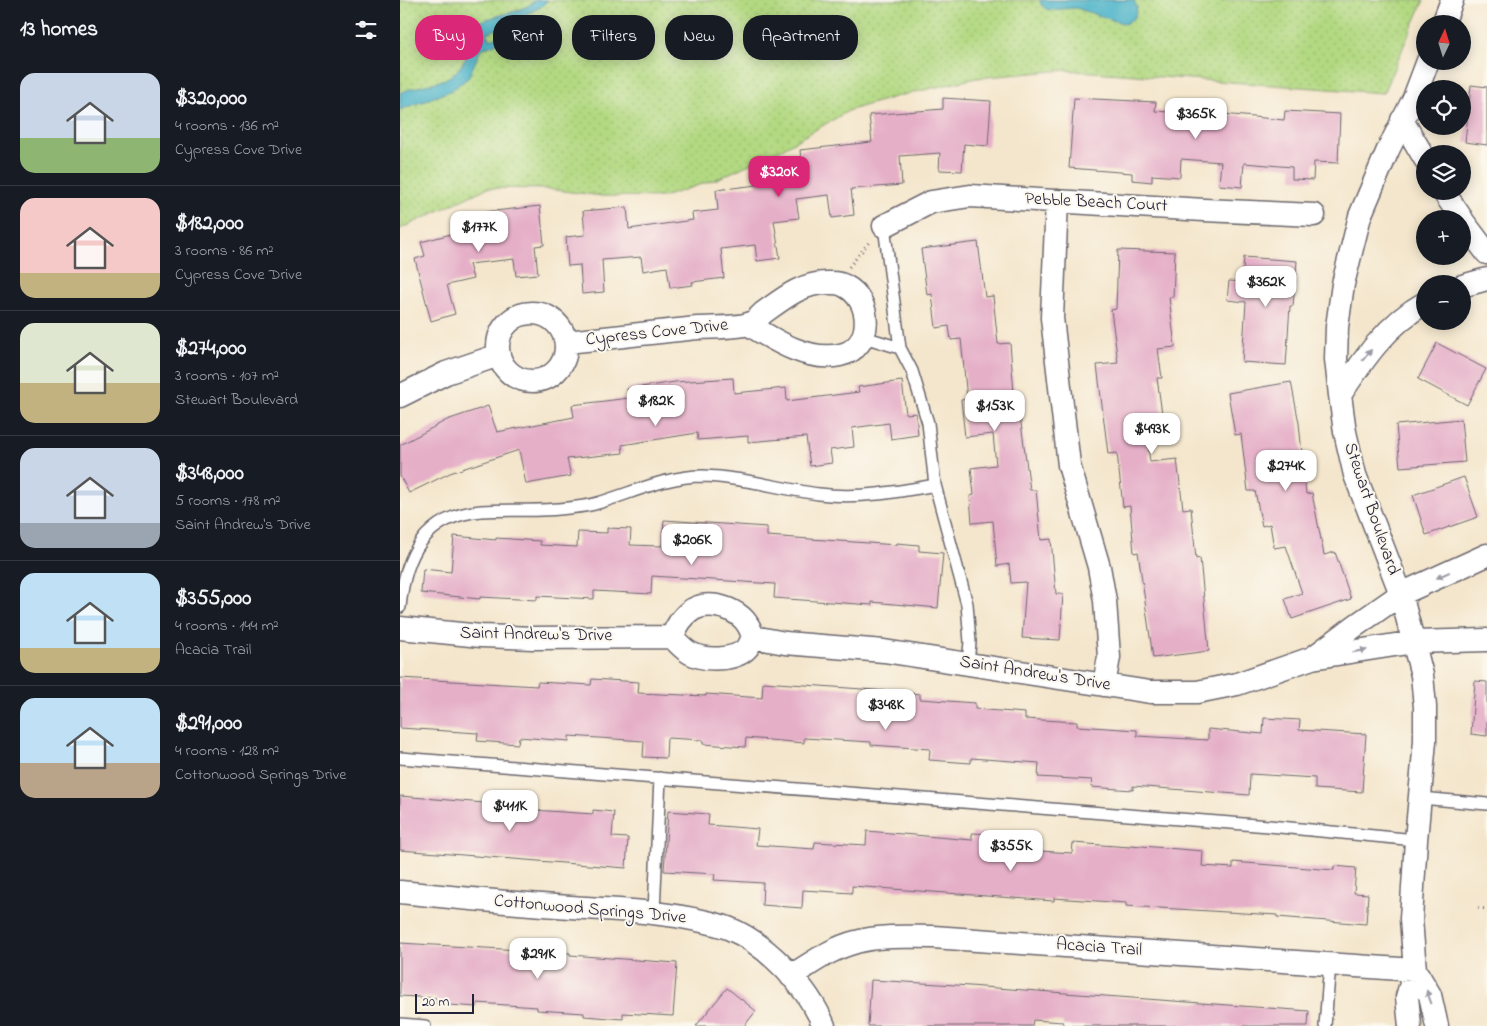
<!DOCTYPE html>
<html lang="en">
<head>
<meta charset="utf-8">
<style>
  :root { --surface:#171b24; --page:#20242c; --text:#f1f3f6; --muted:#9ea1a6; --line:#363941; --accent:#db2777 }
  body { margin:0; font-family:"Indie Flower",sans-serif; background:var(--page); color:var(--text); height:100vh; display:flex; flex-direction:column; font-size:19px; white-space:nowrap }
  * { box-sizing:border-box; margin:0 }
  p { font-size:16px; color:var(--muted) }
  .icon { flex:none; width:28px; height:28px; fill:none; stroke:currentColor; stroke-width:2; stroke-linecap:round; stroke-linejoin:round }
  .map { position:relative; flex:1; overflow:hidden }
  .side { display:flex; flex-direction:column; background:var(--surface); width:400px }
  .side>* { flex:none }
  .guide { position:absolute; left:15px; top:15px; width:475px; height:45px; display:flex; gap:10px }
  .needle { width:32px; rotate:4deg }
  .tools { position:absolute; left:1016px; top:15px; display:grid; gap:10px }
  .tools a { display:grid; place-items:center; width:55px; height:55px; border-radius:50%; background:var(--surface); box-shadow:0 2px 12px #0003; font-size:25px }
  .scale { position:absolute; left:15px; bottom:12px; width:59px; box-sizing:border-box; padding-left:5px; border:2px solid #22223b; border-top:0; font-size:14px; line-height:18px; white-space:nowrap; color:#22223b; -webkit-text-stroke:4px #fbf7ec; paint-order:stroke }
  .price { position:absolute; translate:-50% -42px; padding:0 11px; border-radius:10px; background:#fff; color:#222; font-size:16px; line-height:32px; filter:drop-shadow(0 1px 2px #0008) }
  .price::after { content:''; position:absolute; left:50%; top:30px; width:15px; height:11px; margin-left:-8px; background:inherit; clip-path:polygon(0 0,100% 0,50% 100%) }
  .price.selected { background:var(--accent); color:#fff }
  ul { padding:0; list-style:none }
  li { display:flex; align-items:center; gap:15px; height:125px; padding:0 20px }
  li+li { border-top:1px solid var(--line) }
  li span { display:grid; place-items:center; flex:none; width:140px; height:100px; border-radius:15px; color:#555 }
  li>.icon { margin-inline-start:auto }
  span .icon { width:60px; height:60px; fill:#fffc; stroke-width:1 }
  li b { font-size:21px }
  h2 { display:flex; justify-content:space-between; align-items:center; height:60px; padding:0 20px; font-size:21px }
  .tag { padding:0 18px; border-radius:20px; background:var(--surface); box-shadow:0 2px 12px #0003; font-size:18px; line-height:45px }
  .tag.selected { background:var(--accent); color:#fff }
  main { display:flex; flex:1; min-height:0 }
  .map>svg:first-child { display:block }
</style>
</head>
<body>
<main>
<section class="side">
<h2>13 homes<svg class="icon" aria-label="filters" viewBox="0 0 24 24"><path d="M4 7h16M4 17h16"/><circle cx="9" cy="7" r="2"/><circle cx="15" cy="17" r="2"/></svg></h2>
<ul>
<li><span style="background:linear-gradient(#c9d6e8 65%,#8fb573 0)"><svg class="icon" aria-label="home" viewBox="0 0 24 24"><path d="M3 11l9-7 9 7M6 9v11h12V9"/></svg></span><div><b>$320,000</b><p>4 rooms · 136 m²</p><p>Cypress Cove Drive</p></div></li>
<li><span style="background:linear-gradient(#f6c9c9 75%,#c2b280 0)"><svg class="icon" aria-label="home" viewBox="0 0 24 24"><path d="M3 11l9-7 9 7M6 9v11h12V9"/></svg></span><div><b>$182,000</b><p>3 rooms · 86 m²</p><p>Cypress Cove Drive</p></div></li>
<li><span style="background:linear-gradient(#dfe7d0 60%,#c2b280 0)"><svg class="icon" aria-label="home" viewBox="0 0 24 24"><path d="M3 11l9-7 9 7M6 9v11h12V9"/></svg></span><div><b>$274,000</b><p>3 rooms · 107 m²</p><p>Stewart Boulevard</p></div></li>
<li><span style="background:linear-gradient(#c9d6e8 75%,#9aa5b1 0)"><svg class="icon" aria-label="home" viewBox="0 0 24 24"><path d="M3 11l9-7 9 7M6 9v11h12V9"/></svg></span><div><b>$348,000</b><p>5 rooms · 178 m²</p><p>Saint Andrew's Drive</p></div></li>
<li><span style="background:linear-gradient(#bfe0f5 75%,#c2b280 0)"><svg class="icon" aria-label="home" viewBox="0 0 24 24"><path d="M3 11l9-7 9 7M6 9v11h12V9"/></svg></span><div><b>$355,000</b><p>4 rooms · 144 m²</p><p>Acacia Trail</p></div></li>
<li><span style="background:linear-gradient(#bfe0f5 65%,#b9a48a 0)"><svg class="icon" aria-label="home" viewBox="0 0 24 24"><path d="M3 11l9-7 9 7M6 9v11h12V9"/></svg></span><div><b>$291,000</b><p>4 rooms · 128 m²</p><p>Cottonwood Springs Drive</p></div></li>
</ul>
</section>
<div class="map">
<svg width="1087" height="1026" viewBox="0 0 1087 1026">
  <defs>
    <pattern id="grass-dots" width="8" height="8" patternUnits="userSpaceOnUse" patternTransform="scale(1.25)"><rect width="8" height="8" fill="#b3d982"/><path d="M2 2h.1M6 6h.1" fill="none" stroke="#9aba71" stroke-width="1.8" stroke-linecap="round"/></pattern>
  </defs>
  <rect width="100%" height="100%" fill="#fbf7ec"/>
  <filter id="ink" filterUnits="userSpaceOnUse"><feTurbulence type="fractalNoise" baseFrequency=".02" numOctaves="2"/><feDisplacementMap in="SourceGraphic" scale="10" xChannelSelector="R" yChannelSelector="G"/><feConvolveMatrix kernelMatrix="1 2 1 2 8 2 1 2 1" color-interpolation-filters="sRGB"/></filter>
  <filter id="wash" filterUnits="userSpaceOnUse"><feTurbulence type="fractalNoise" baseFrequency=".0096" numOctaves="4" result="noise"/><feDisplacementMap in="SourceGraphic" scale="20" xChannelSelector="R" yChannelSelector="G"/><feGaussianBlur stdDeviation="1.12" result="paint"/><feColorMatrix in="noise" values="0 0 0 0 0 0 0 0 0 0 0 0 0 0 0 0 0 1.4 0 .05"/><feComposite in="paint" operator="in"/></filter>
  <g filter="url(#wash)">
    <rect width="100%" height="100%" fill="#f4e6cc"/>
    <!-- grass -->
    <path fill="url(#grass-dots)" stroke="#6a7e5e" d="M0,0H1024L983,93L665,70L576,78L498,96L450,110L380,150L317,179L263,197L202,196L148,189L87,188L0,229Z"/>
    <!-- water -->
    <path fill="#4bb3c9" stroke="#366a82" d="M136,0H148L141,7L122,16L106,29L94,30L86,34L91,39L102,35L104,39L93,45L81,49L68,78L50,91L0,110V93C15,86 31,85 45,79C66,70 72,43 78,23C97,13 119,15 136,0Z
      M640,0H734L737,8L735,17L725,24L676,8L648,10L641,5Z"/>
    <g id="blocks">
      <!-- building -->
      <path fill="#e5afc8" d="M1071,85L1087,87V145L1065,142Z
        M543,98L591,101L588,146L564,144L562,171L539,170L540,153L500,156L502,185L451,189L454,215L432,218L429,195L396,199L399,218L374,221L380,258L357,261L355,245L321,249L324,278L292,282L293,285L270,288L267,267L243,271L241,257L202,260L204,292L182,294L180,265L168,266L166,237L185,235L183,211L227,207L229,229L293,220L292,213L318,210L316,190L357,185L355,176L402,169L400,150L472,142L469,115L543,109Z
        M674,98L756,102L755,111L813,115V113L884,120L885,111L940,114L938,163L914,162L913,180L892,179V167L844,163L842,187L819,185L821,162L781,159L780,177L752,175V182L732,180V173L669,168Z
        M140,206L144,245L135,246L138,274L116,276L114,259L69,264L73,279L47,285L55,314L31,321L15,259L25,256L21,242L77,227L76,213Z
        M578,242L585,297L593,296L598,344L610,343L614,393H617L630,490H636L641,540L651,539L656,594H663L660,640L622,638L626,582L611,583L609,564L597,566L593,521L572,523L570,496L574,495L571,468L596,465L593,434L565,437L561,400L567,399L561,339L551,340L549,326L536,328L532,294L527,295L521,249Z
        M718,250L775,252L773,297H769L775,347L758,349L762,378H757L764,428L746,431L750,462L777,459L783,509L791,508L796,559L800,558L809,651L753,658L738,552L734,553L730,506L723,507L717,453L708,454L697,365L718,363L711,310L716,309Z
        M844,257L897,261L893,306H890L886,365L842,362L846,302L827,300L829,281L842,282Z
        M1037,343L1086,369L1067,405L1018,379Z
        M333,378L334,393L386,388L387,401L459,392L458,387L502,381L506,414L516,413L518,435L491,439L489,423L452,428L454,447L430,450L432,463L410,466L406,437L348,442V436L298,440L297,433L222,445L223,453L167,459L171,476L126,484L119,450L50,473L9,493L0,476V445L47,420L88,406L97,432L174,417L172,405L229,398L227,389L275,382Z
        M891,382L899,423L906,494L912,493L924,555L935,552L951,599L892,619L885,599L902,593L886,546L874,548L870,524L862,526L855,491H848L841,434L835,435L828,393Z
        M1061,419L1065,462L1000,467L996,425Z
        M1064,477L1078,517L1026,535L1013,495Z
        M264,520L367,527V536L497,545V543L519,545V551L543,553L538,608L472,602V605L374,598L375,584L252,576L251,594L194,591V599L137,596V600L80,597V599L21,593L23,569L51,572L54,536L96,540V538L140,541V545L177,547L178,532L207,533V528L231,529L230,545L262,546Z
        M0,678L137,686L138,682L191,685L192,679L239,682L238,693L306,696V694L362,698L363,682L462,689L520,694V699L575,703V709L625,713V719L677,722V726L737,730V736L808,740V729L863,734L864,718L900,720L899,730L966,734L962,792L915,789V778L850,774L849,795L733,786V790L691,787L692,780L638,777L639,763L571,758V763L529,760L530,749L471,745V742L404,738V743L346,738L345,747L303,744V740L267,738L266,758L243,757L244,741L169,736V741L119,737L118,744L77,741L78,733L0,728Z
        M1075,681L1087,682V736L1071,734Z
        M0,796L96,804V797L134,800L133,810L193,814V810L214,812L212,837L228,838L226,868L0,850Z
        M268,811L309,814L308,825L358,829L356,845L414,849L415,842L466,845L467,831L572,840V833L610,835L609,849L672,853L673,843L730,847V845L803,851L802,866L833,868V862L934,870V866L956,868L954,893L968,894L966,924L877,917V915L726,906V903L654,898V901L452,886V893L403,890L402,908L362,905L363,883L314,880L315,874L264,871Z
        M0,943L170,953V955L277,963L273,1016L223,1013V1019L184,1016V1013L137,1010V1007L77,1003V1007L36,1004L37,998L0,996Z
        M471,980L556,985L909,1011L908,1026H663V1022L633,1020L632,1026H468Z
        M327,988L356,1011L344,1026H296Z"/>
    </g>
  </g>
  <g filter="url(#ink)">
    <use href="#blocks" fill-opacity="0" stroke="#6c676e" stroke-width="1"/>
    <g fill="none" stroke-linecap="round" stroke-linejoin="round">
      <!-- lane casing -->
      <g stroke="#6c676e" stroke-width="14">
        <path id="lane" d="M484,226L500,348L512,371L528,423L535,485L567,604L570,642L568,663
          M464,337L500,348
          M0,607C5,556 24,516 81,511C110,509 139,512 168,508C177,507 188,506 198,503C232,493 266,476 303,476C342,477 380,489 419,494C458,499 497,492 535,485
          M0,758L869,826L1016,840
          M1021,798L1087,804
          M254,912L260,778
          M0,1024L25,1026
          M925,1026L930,963"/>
      </g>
      <!-- street casing -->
      <g stroke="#6c676e" stroke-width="25">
        <path id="street" d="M1043,24L1052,0
          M1002,120L1025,159
          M1043,191L1062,219
          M657,201L652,318L669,465L699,567L705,601L709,657L704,685
          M1062,220L1087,253
          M484,226L531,202L570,196L804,210L914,215
          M1062,286L1087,279
          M98 347a34 34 0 1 1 68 0a34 34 0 1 1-68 0Z
          M166,342C210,338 254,332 298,328C311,327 337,328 348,324C353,323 359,317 363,313C383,299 401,283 427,283C433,283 439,282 445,286C473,300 474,348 440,355C408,362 374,340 348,324
          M940,395C963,360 987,324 1025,303
          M0,396L46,373L99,355
          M0,628L81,636L133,638L272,637C278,643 283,649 290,653C305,661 335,661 347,648C350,645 351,641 353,637C349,623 342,615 328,609C300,599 283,610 272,637
          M353,637L385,643L484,651L750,692H797L837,684L912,658L1014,642L1087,640
          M915,656L955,626L1001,594L1087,555
          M0,892C57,898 113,903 170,907C215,910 259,911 302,921C311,923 320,925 328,928C366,943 409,988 424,1026
          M1015,970L1030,995L1037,1026
          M391,976C412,963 432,948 456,942C481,935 507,937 533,937L1015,970
          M1010,1026L1007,997L1015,970L1011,919L1016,840L1025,741V707L1022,675L1001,594L955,475L945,432L940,395L936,359L937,327L943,284L960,216L988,150L1014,98L1028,61"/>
      </g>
      <!-- path -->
      <path stroke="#6c676e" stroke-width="3" stroke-dasharray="1 4" stroke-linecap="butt" d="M449,267L470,241
        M1078,908L1087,909"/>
      <!-- lane -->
      <use href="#lane" stroke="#fff" stroke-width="11"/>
      <!-- street -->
      <use href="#street" stroke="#fff" stroke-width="22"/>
    </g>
    <!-- one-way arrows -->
    <defs><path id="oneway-solid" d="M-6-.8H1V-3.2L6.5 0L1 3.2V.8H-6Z" transform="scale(1.25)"/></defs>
    <g fill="#9c9ca7">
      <use href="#oneway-solid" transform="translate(967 355) rotate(-51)"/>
      <use href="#oneway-solid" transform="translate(1043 575) rotate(155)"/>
      <use href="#oneway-solid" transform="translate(960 651) rotate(-9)"/>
      <use href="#oneway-solid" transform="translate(1029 997) rotate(-110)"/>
    </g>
  </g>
  <g text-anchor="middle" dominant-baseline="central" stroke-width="4" stroke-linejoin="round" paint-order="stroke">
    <!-- street labels -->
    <g font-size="18" fill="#22223b" stroke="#fbf7ec">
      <text transform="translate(696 203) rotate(3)">Pebble Beach Court</text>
      <text transform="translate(257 333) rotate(-6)">Cypress Cove Drive</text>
      <text transform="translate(971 509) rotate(71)">Stewart Boulevard</text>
      <text transform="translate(136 635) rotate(1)">Saint Andrew's Drive</text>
      <text transform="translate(635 674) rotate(9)">Saint Andrew's Drive</text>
      <text transform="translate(190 910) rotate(5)">Cottonwood Springs Drive</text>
      <text transform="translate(699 948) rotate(4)">Acacia Trail</text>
    </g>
  </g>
</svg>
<div class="tools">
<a><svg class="needle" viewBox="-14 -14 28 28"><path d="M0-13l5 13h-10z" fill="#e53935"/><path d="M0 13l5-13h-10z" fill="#9ea1a6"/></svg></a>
<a><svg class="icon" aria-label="locate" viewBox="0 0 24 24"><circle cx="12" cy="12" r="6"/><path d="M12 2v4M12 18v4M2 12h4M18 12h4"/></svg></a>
<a><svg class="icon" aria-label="layers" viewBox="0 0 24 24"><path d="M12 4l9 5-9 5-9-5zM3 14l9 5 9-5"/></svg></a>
<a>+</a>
<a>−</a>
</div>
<div class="scale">20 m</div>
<b class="price" style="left:796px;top:140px">$365K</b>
<b class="price selected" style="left:379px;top:198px">$320K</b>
<b class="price" style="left:79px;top:253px">$177K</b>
<b class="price" style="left:866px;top:308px">$362K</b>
<b class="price" style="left:256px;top:427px">$182K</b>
<b class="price" style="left:595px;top:432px">$153K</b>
<b class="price" style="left:752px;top:455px">$493K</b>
<b class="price" style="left:886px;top:492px">$274K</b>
<b class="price" style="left:292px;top:566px">$206K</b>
<b class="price" style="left:486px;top:731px">$348K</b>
<b class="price" style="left:110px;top:832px">$411K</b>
<b class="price" style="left:611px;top:872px">$355K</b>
<b class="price" style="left:138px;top:980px">$291K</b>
<div class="guide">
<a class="tag selected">Buy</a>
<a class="tag">Rent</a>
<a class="tag">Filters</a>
<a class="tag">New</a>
<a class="tag">Apartment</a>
</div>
</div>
</main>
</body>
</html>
